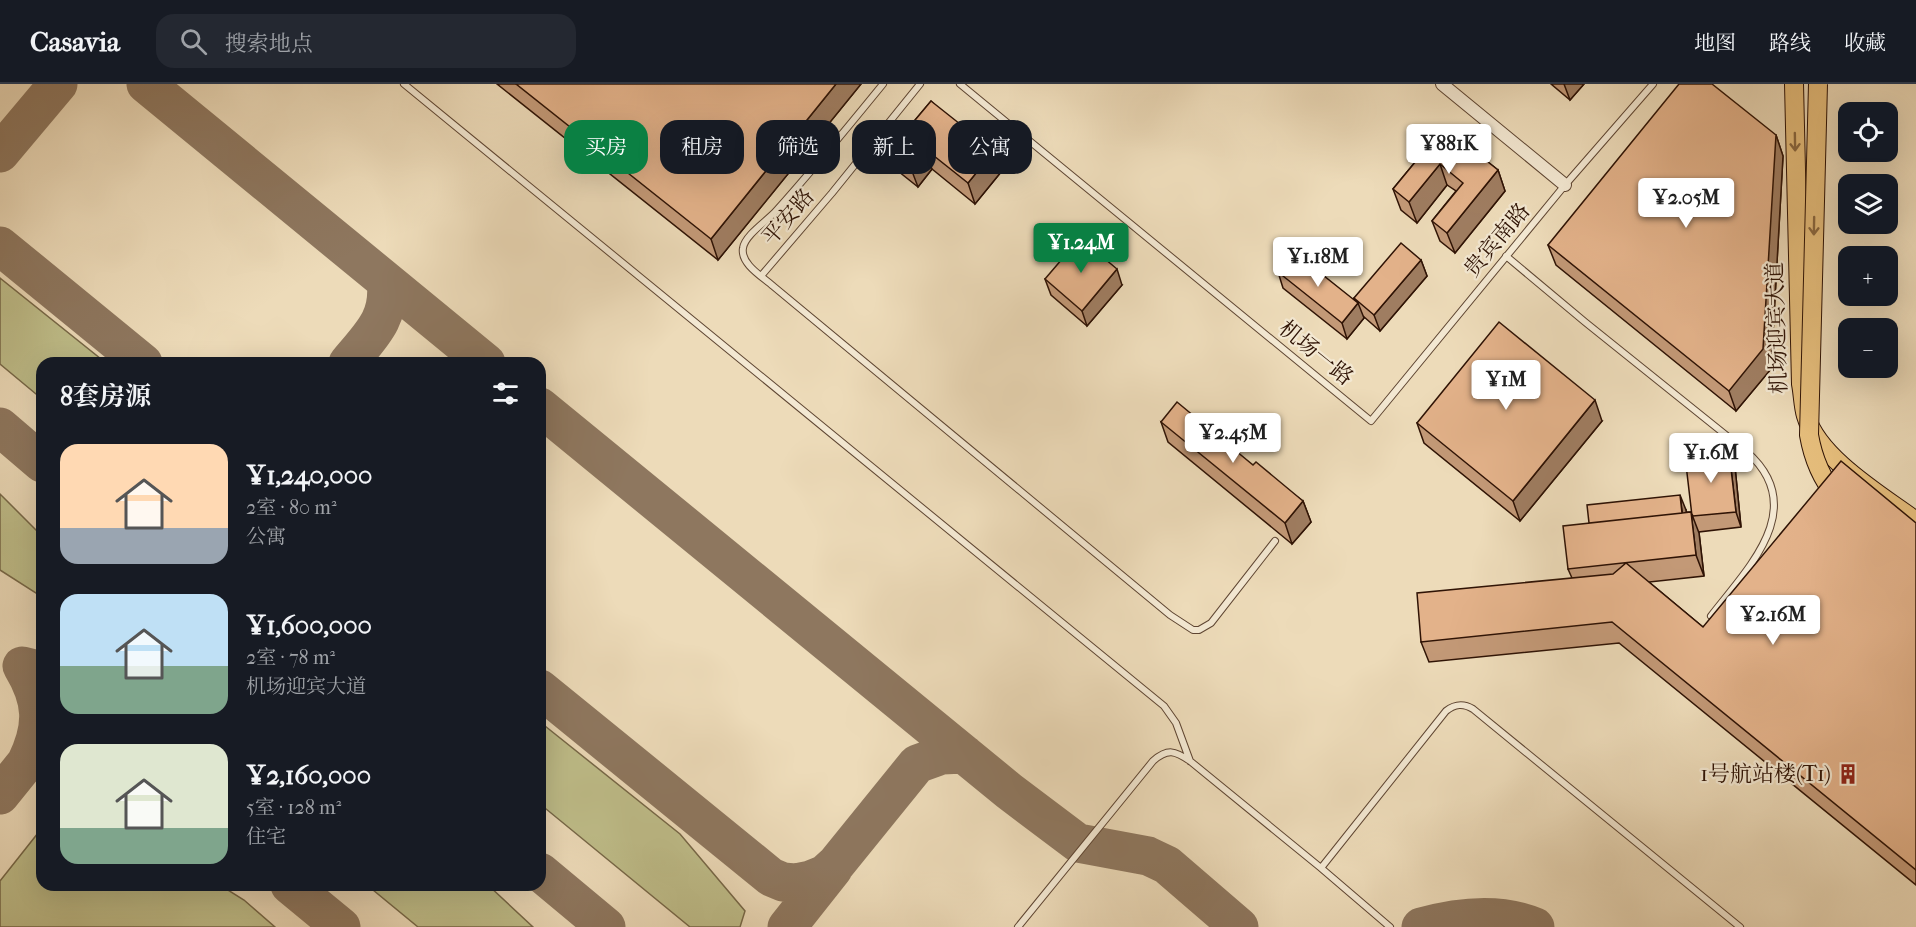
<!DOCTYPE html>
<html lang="zh">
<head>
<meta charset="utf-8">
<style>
  :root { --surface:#171b24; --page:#242831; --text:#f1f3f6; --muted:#9ea1a6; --line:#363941; --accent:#0b8043 }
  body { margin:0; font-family:"IM FELL French Canon","Noto Serif SC",serif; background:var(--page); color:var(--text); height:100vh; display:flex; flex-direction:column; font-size:22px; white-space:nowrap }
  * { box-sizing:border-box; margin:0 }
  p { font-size:20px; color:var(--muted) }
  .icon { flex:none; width:33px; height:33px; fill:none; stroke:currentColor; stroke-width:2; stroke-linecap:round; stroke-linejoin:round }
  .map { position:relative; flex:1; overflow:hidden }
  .drawer { position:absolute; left:36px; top:273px; width:510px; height:534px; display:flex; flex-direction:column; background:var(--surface); border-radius:18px; box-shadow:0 6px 24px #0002 }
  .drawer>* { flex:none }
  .guide { position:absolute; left:564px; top:36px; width:570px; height:54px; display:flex; gap:12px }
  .buttons { position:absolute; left:1838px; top:18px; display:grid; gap:12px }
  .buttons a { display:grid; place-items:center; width:60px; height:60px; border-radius:12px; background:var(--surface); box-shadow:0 6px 24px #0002; font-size:30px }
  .price { position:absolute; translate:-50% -51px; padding:0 14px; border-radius:6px; background:#fff; color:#222; font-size:20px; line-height:39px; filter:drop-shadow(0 2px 3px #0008) }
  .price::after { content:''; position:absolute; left:50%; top:36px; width:18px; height:14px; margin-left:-9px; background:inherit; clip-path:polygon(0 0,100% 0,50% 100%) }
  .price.on { background:var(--accent); color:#fff }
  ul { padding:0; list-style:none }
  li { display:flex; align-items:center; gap:18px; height:150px; padding:0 24px }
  li span { display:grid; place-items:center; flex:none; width:168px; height:120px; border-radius:18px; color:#555 }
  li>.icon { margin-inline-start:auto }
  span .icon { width:72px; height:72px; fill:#fffc; stroke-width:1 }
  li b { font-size:26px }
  h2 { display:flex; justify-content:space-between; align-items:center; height:72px; padding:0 24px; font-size:26px }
  .tag { padding:0 21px; border-radius:18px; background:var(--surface); box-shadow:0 6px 24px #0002; font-size:21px; line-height:54px }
  .tag.on { background:var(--accent); color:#fff }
  header { display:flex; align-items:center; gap:36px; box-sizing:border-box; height:84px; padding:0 30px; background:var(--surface); border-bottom:2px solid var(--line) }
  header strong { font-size:28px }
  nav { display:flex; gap:33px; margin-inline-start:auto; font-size:21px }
  .search { width:420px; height:54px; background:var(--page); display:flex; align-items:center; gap:15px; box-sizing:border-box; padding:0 21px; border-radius:18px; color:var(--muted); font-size:22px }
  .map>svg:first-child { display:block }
</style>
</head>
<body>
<header>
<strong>Casavia</strong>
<div class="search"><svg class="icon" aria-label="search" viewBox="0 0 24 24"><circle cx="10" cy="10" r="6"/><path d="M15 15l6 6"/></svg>搜索地点</div>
<nav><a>地图</a><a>路线</a><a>收藏</a></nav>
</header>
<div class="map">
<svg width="1916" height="843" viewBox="0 0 1916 843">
  <rect width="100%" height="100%" fill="#eddbb9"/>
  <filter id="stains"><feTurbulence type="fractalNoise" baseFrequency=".00333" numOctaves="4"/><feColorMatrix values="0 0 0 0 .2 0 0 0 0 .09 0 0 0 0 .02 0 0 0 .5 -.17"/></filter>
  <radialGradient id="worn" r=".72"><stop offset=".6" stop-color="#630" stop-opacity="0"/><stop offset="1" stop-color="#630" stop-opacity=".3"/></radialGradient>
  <!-- green -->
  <path fill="#bfbe8a" stroke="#776848" stroke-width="1.5" d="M0,194L106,279H42V315L0,280Z
    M0,410L42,452V513L0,486Z
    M540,638L680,750L745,827L740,843H690L540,720Z
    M42,744V801H220L244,816L275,843H0V797Z
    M367,801H488L533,843H418Z"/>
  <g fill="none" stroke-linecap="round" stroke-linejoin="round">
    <!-- taxiway -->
    <path stroke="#8e775f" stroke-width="39" d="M146,0L486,279
      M0,69L58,0
      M0,162L143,279
      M348,279C370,252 391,235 386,197
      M540,323L1009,707L1078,759L1148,772L1167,781L1239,843
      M0,343L42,379
      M42,587L22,582C43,617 44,642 26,679L42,669
      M540,605L771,793L783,798L795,799L810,796L825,790L836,780L917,680L942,671L964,670
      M0,711L42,659
      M540,788L606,843
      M290,801L341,843
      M787,843L833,785
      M1421,843C1457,833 1500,828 1535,843"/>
    <!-- lane casing -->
    <g stroke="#5e4532" stroke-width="8">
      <path id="lane" d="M404,0L1164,622L1176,639L1190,677
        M883,0C848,43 813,86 776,127C767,137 745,151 743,164C740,180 763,193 773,202L1170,531L1193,546H1199L1211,539L1275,457
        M960,0L1371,337L1565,101L1653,0
        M1506,172L1585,238L1747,368C1810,424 1748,484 1711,532
        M761,192L832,109L920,0
        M1018,843L1153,677C1168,664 1175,667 1190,677L1321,784
        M1390,843L1321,784L1446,627C1455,620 1463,619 1473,625L1740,843"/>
    </g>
    <!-- street casing -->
    <g stroke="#5e4532" stroke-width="14">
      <path id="street" d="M1442,0L1565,101"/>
    </g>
    <!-- primary casing -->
    <g stroke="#2f1305" stroke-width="20">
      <path id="primary" d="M1794,0L1801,300C1803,310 1803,322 1806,332C1818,374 1882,412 1916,437"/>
    </g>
    <!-- lane -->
    <use href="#lane" stroke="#f3e8d2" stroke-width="6"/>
    <!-- street -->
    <use href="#street" stroke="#f3e8d2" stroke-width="12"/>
    <!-- primary -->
    <use href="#primary" stroke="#e6be7c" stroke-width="18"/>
    <!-- primary-bridge casing -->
    <g stroke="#2f1305" stroke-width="20" stroke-linecap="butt">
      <path id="primary-bridge" d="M1818,0L1809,351C1813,374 1821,394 1836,412"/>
    </g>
    <!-- primary-bridge -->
    <use href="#primary-bridge" stroke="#e6be7c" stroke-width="18"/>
  </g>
  <!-- wall -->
  <path fill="#c39977" stroke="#2f1305" stroke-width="1.5" d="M497,0H861L718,176Z
    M1551,0H1584L1570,16Z
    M931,17L1001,88L975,120L932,85L918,103L898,87L890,66Z
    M1444,43L1498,86L1505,107L1455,169L1440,157L1432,137L1456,107L1447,101L1417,139L1401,126L1393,105Z
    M1776,51L1783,72L1771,285L1736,327L1556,181L1548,161Z
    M1421,176L1427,192L1380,247L1363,232L1364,234L1347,255L1283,204L1278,188L1355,216L1354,214Z
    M1045,195L1122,201L1087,242L1051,211Z
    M1602,337L1520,437L1424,359L1417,339Z
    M1161,338L1253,381L1303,417L1311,438L1292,460L1168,358Z
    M1729,367L1735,383L1741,443L1699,448L1704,492L1649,498L1703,543L1916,439V801L1619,559L1429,578L1421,558L1572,494L1568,485L1686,426V428H1691Z"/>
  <!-- shaded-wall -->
  <path fill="#9f7d61" stroke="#2f1305" stroke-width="1.5" d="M836,0H861L718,176L711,155Z
    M1564,0H1584L1570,16Z
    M1776,51L1783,72L1771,285L1736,327L1729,307Z
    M924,64L932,85L918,103L910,82Z
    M994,67L1001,88L975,120L968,99Z
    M1440,80L1447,101L1417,139L1409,118Z
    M1498,86L1505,107L1455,169L1447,149Z
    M1421,176L1427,192L1380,247L1374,231Z
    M1117,185L1122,201L1087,242L1082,227Z
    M1358,219L1364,234L1347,255L1342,239Z
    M1595,316L1602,337L1520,437L1513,417Z
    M1729,367L1735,383L1741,443L1736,428Z
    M1680,411L1686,426L1688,450L1683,434Z
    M1303,417L1311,438L1292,460L1285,439Z
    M1691,428L1699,449L1704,492L1696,471Z"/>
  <!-- building -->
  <path fill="#e3b28a" stroke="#2f1305" stroke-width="1.5" d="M516,0H836L711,155Z
    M1679,0H1712L1776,51L1763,265L1729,307L1548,161Z
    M931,17L994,67L968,99L924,64L910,82L890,66Z
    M1444,43L1498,86L1447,149L1432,137L1463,99L1440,80L1409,118L1393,105Z
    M1080,154L1117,185L1082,227L1045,195Z
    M1401,159L1421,176L1374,231L1354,214Z
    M1294,168L1358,219L1342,239L1278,188Z
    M1499,238L1595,316L1513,417L1417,339Z
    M1177,318L1253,381L1256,378L1303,417L1285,439L1161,338Z
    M1729,367L1736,428L1693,432L1691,428L1692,432L1685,372Z
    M1841,377L1916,439V786L1612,538L1421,558L1417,509L1613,490L1626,479L1703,543Z
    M1680,411L1682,429L1589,439L1587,421Z
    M1691,428L1696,471L1568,485L1563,442Z"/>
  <!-- one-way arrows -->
  <defs><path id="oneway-shaft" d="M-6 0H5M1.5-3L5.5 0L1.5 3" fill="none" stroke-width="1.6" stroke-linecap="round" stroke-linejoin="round" transform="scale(1.5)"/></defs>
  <g stroke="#8a6840">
    <use href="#oneway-shaft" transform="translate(1795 58) rotate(89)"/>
    <use href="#oneway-shaft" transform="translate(1814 142) rotate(91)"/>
  </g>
  <!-- icons -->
  <defs>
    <g id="building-bare" transform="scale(1.62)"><path d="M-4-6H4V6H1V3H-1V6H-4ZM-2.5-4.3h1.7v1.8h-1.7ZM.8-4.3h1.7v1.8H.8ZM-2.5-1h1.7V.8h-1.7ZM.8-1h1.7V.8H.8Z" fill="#8f2418" stroke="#f3e8d2" stroke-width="2.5" paint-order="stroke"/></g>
  </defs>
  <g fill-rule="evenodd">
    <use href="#building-bare" x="1848" y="690"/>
  </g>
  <g text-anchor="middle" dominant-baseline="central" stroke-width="4.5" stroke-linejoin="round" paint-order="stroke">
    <!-- street labels -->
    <g font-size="22" fill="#2f1305" stroke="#f3e8d2">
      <text transform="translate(788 133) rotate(-49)">平安路</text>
      <text transform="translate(1497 156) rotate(-50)">贵宾南路</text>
      <text transform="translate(1777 244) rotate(-92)">机场迎宾大道</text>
      <text transform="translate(1316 269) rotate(39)">机场一路</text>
    </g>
    <!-- poi labels -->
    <g font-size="22" fill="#2f1305" stroke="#f3e8d2" text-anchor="end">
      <text x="1831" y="690">1号航站楼(T1)</text>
    </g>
  </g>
  <rect width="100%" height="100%" filter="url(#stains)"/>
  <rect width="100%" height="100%" fill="url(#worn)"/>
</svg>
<div class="buttons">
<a><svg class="icon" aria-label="locate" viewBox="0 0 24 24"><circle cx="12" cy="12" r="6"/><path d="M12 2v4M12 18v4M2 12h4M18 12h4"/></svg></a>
<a><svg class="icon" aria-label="layers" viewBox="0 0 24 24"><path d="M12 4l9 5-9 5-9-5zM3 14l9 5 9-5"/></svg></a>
<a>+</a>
<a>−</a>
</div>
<b class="price" style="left:1449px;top:91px">¥881K</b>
<b class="price" style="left:1686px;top:145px">¥2.05M</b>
<b class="price on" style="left:1081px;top:190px">¥1.24M</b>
<b class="price" style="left:1318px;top:204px">¥1.18M</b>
<b class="price" style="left:1506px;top:327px">¥1M</b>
<b class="price" style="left:1233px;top:380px">¥2.45M</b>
<b class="price" style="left:1711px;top:400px">¥1.6M</b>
<b class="price" style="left:1773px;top:562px">¥2.16M</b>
<div class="guide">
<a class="tag on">买房</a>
<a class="tag">租房</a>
<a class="tag">筛选</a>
<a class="tag">新上</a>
<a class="tag">公寓</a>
</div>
<section class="drawer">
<h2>8套房源<svg class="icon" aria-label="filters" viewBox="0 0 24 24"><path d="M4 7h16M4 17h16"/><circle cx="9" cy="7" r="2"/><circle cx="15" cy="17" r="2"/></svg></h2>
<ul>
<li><span style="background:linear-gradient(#ffd9b3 70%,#9aa5b1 0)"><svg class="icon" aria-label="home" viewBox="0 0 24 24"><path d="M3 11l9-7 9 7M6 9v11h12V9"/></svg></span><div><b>¥1,240,000</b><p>2室 · 80 m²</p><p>公寓</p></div></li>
<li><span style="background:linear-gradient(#bfe0f5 60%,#7fa58c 0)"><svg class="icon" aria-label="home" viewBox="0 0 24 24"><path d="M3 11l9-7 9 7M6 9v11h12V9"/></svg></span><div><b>¥1,600,000</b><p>2室 · 78 m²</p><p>机场迎宾大道</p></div></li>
<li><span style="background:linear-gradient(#dfe7d0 70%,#7fa58c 0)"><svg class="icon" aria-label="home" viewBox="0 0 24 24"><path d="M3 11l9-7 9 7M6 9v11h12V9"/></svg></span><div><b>¥2,160,000</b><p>5室 · 128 m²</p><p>住宅</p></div></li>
</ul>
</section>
</div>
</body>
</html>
